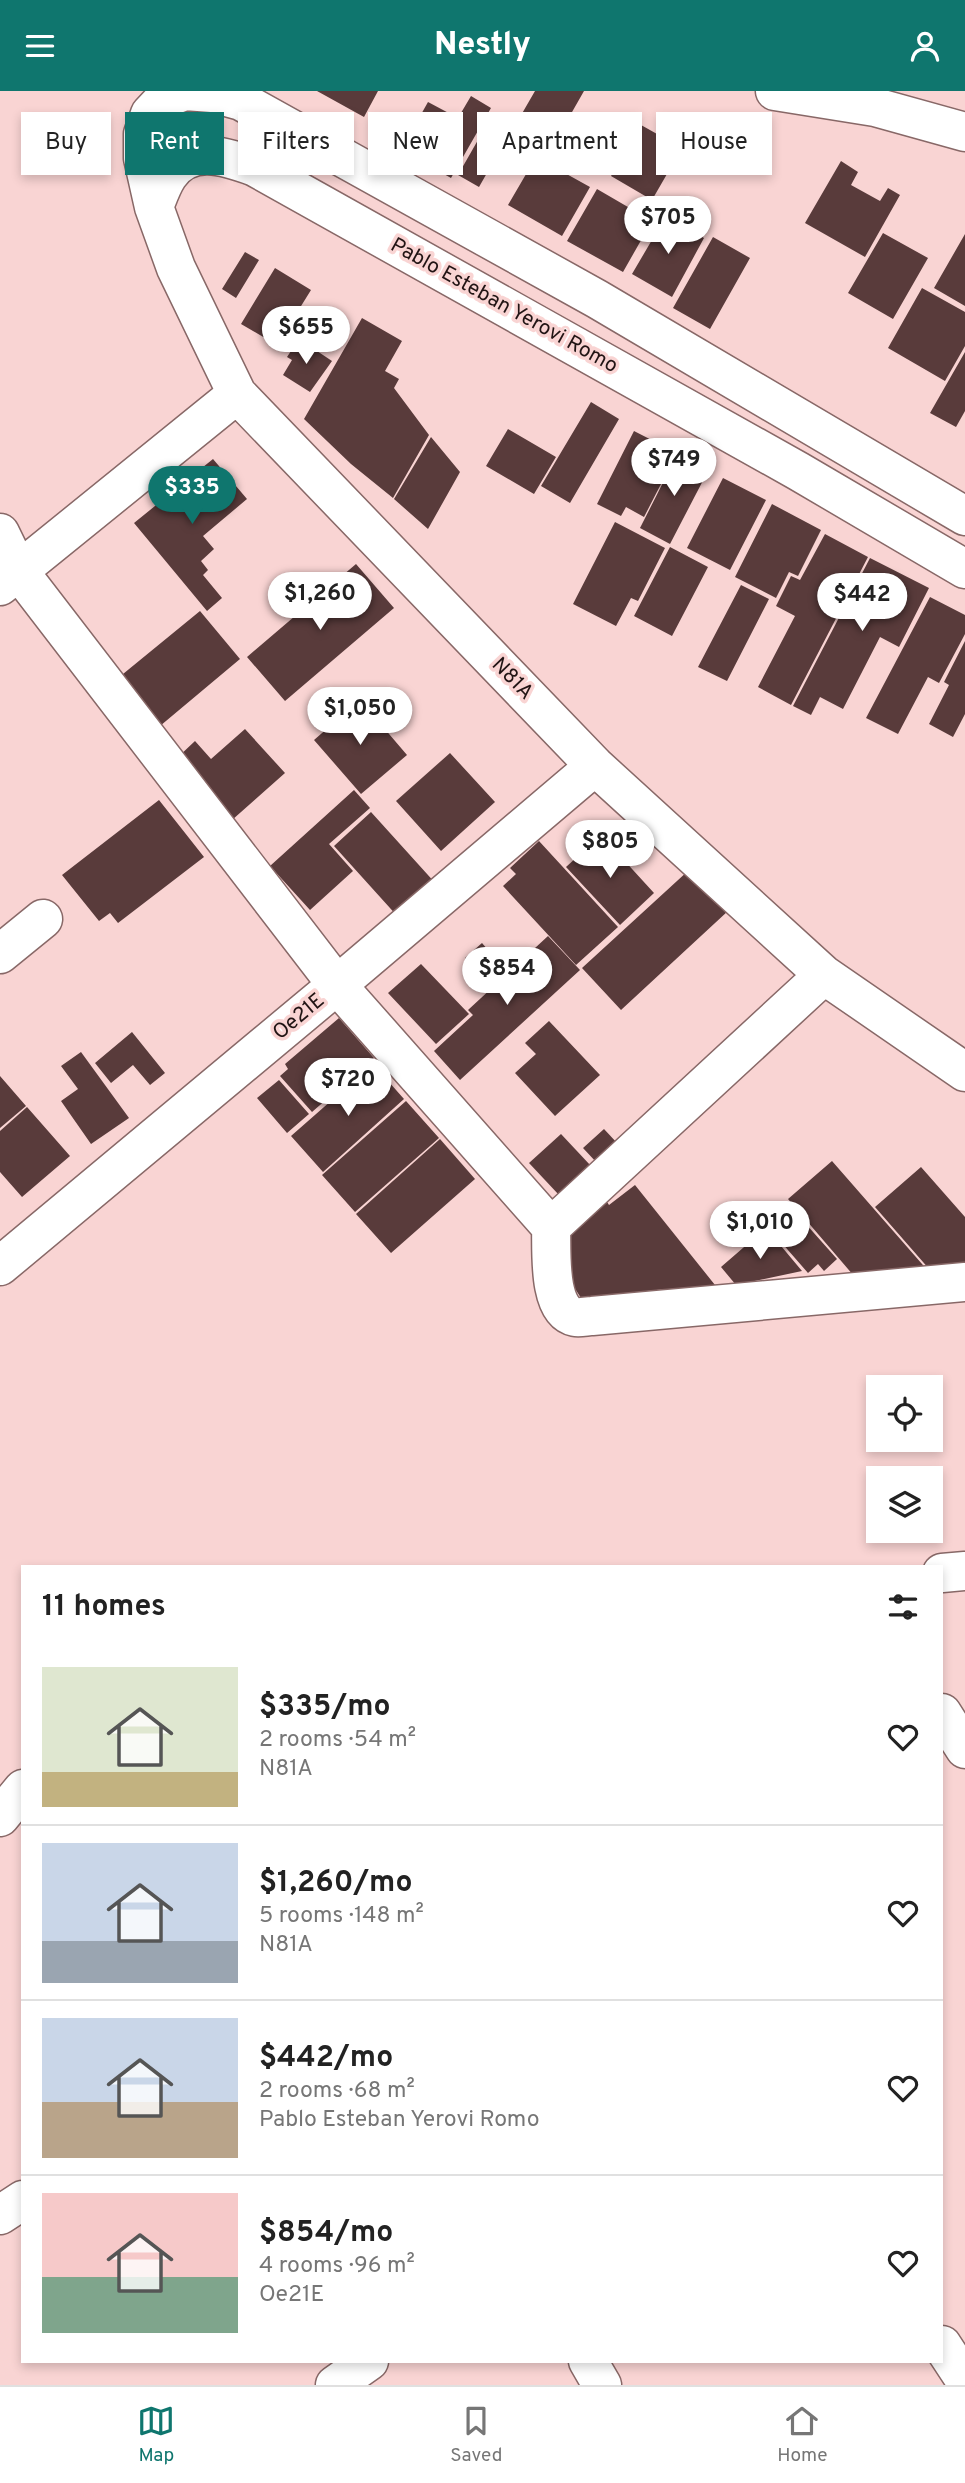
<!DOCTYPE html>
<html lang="en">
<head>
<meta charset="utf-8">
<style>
  :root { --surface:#fff; --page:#f2f2f2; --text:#222; --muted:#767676; --line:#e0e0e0; --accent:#0f766e }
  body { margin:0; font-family:Overpass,sans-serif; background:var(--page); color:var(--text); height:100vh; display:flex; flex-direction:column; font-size:26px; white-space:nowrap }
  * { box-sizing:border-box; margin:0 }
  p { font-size:23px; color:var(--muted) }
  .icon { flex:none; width:38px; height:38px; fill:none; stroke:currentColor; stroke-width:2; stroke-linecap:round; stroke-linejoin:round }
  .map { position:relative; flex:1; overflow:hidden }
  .side { position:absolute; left:21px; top:1474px; width:922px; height:798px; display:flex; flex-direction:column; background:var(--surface); border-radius:0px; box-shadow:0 4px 10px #0003 }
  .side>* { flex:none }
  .hud { position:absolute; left:21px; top:21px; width:924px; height:63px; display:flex; gap:14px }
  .tools { position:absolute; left:866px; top:1284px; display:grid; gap:14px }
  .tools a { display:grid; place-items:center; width:77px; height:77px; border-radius:0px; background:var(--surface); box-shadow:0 4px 10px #0003; font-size:35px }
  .price { position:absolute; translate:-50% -60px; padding:0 16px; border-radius:24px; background:#fff; color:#222; font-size:23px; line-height:46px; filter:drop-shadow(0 2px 4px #0008) }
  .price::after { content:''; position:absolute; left:50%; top:42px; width:21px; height:16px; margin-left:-10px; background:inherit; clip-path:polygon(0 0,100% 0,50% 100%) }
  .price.active { background:var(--accent); color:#fff }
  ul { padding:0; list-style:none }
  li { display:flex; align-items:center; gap:21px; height:175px; padding:0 21px }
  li+li { border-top:2px solid var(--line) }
  li span { display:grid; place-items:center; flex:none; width:196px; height:140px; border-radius:0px; color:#555 }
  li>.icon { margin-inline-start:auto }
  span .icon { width:84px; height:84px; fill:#fffc; stroke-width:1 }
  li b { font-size:30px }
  h2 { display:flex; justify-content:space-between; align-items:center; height:84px; padding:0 21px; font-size:30px }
  .pill { padding:0 24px; border-radius:0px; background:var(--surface); box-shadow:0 4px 10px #0003; font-size:24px; line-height:63px }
  .pill.active { background:var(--accent); color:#fff }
  header { display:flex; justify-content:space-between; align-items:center; height:91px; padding:0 21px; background:var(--accent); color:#fff; font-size:32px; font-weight:800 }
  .tab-bar { display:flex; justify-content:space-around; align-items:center; height:98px; border-top:2px solid var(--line); background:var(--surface); font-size:19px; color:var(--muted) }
  .tab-bar a { display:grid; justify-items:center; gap:4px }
  .tab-bar .active { color:var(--accent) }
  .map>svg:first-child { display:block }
</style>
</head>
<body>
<header><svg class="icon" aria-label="menu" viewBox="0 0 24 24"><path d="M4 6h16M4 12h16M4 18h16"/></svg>Nestly<svg class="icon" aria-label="person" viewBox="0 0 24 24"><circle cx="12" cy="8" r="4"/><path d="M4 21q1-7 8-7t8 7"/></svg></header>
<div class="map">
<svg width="965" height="2294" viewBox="0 0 965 2294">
  <rect width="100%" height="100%" fill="#f9d4d3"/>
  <!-- building -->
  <path fill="#593b3b" d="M317,0H378L364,26Z
    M535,0H584L547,65L509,45Z
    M471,5L491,17L451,87L401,59L428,11L458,27Z
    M641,34L682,57L652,109L611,85Z
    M486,35L507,47L479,96L458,84Z
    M695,44L709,51L692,82L678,73Z
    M536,66L590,96L562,145L508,114Z
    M841,70L858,81L851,94L880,110L888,97L900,104L865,166L805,132Z
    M597,98L652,130L623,181L567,150Z
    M666,125L704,147L672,206L632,183Z
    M883,142L928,167L893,228L848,202Z
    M965,143V215L934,197Z
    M713,146L750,167L710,238L673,217Z
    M245,161L259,169L236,207L222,198Z
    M275,177L311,199L293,228L282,221L265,247L241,233Z
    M922,197L965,221V255L945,290L888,257Z
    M362,227L402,250L385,280L399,288L394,297L429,344L393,407L351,373L304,328Z
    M299,248L332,270L310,301L283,284L292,269L287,266Z
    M965,261V320L956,336L930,322Z
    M591,311L619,328L570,412L541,395Z
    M508,338L556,366L534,403L486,375Z
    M634,340L677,362L644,426L626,416L621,425L597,413Z
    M431,346L460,381L428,438L394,408Z
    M678,362L709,378L670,453L640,437Z
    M213,368L247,408L203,445L214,458L201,470L208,479L203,484L222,507L207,520L134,432Z
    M723,387L766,409L730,479L687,457Z
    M772,413L821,439L798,485L789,481L776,507L735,486Z
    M615,431L665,457L638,510L631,507L616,535L573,513Z
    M825,443L868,466L791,614L758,596L795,525L776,515L791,485L800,489Z
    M670,456L708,476L672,545L634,525Z
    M870,467L929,497L899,556L880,546L843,618L820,606L811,624L793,615Z
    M356,473L394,517L285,610L247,566Z
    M741,494L769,508L727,590L698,576Z
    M930,506L965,524V543L939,592L928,586L898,643L866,627Z
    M200,520L240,568L160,635L112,592Z
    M965,550V623L953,646L929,633L949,594L944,591Z
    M360,609L407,664L361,703L314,649Z
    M245,638L285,682L232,729L177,667L195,650L211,668Z
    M450,662L495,711L441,760L396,710Z
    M354,699L370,717L329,753L353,780L310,819L270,775Z
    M159,709L204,766L118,832L110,822L99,830L62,784Z
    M371,721L437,794L399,827L334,755Z
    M601,744L654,802L620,834L566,776Z
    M539,750L618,836L576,874L503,795L516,783L510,777Z
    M689,779L728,820L621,919L582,877Z
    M548,845L580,879L460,989L434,960L473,924L468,919Z
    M482,852L502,875L486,889L465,867Z
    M421,873L469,923L436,953L388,902Z
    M339,927L374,967L312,1021L280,985L288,978L285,973Z
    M549,930L600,984L555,1025L515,982L536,963L525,952Z
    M132,941L165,982L150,994L133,974L111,992L95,972Z
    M81,961L129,1027L91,1053L61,1010L78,998L61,975Z
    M373,973L404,1008L323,1081L291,1045Z
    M0,985L26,1015L0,1037Z
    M279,989L309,1023L287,1042L257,1007Z
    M406,1010L439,1047L355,1121L322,1084Z
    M27,1016L70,1065L22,1106L0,1081V1040Z
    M604,1038L618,1053L597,1072L583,1057Z
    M561,1043L591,1075L559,1104L529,1072Z
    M440,1048L475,1088L391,1162L356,1123Z
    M832,1070L929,1181L854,1185L788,1108Z
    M921,1076L965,1126V1174L930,1179L875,1116Z
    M635,1094L715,1194L670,1202L666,1198L581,1207L570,1190L565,1139L607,1111L609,1114Z
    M790,1115L837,1168L824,1180L818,1173L808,1182L767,1135Z
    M766,1137L802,1180L736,1194L721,1176Z"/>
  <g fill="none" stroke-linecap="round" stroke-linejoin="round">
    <!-- minor casing -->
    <g stroke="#886867" stroke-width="41">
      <path id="minor" d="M775,0L875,16L965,41
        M154,116C158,106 162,94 168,85C189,53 225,65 255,76L798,380L965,478
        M965,425L597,208L241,10L212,2L185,0L164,8L150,23L143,43V67L154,116L176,177L237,303L595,675L824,884L965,981
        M0,442L18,479L337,894L551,1136
        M0,495L237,303
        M0,863L43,828
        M824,884L551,1136C552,1158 547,1220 575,1226C580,1227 587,1225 592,1225L965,1191
        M0,1175L337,894L595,675
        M942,1482L965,1480
        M942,1622L965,1658
        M0,1726L23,1698
        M0,2124L23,2109
        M942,2254L965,2289
        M588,2270L602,2294
        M335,2294L369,2270"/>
    </g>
    <!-- minor -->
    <use href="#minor" stroke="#fff" stroke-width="38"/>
  </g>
  <g text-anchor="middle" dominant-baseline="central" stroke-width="7" stroke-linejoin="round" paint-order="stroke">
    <!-- street labels -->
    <g font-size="21" fill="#211414" stroke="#f9d4d3">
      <text transform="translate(504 215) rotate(29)">Pablo Esteban Yerovi Romo</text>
      <text transform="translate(512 588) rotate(46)">N81A</text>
      <text transform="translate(299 926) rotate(-40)">Oe21E</text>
    </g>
  </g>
</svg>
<div class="tools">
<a><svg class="icon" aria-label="locate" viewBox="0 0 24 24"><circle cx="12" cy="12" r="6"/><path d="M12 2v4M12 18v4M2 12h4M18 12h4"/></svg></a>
<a><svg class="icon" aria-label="layers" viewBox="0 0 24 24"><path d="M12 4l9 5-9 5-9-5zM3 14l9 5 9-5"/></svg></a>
</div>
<b class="price" style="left:668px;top:165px">$705</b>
<b class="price" style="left:306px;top:275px">$655</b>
<b class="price" style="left:674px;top:407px">$749</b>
<b class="price active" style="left:192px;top:435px">$335</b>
<b class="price" style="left:320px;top:541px">$1,260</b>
<b class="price" style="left:862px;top:542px">$442</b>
<b class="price" style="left:360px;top:656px">$1,050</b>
<b class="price" style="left:610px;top:789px">$805</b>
<b class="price" style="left:507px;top:916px">$854</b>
<b class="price" style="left:348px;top:1027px">$720</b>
<b class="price" style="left:760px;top:1170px">$1,010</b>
<div class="hud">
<a class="pill">Buy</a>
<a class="pill active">Rent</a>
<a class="pill">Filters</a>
<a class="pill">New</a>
<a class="pill">Apartment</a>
<a class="pill">House</a>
</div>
<section class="side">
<h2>11 homes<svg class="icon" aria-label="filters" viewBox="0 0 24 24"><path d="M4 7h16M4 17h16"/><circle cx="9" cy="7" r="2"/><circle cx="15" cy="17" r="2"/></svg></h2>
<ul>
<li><span style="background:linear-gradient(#dfe7d0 75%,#c2b280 0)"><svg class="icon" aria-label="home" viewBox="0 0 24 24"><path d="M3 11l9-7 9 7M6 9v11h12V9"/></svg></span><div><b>$335/mo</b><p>2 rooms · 54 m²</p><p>N81A</p></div><svg class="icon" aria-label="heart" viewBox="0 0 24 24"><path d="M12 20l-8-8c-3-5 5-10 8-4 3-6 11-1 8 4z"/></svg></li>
<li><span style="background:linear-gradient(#c9d6e8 70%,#9aa5b1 0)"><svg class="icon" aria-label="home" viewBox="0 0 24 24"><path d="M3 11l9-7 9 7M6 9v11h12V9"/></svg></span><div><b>$1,260/mo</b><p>5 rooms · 148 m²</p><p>N81A</p></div><svg class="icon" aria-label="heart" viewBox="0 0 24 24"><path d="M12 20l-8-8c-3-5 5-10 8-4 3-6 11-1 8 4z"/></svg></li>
<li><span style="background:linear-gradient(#c9d6e8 60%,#b9a48a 0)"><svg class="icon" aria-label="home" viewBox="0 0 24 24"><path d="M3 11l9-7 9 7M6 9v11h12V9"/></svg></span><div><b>$442/mo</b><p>2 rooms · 68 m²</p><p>Pablo Esteban Yerovi Romo</p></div><svg class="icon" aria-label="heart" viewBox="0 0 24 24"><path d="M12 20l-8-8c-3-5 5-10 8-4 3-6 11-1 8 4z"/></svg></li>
<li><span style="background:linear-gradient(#f6c9c9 60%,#7fa58c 0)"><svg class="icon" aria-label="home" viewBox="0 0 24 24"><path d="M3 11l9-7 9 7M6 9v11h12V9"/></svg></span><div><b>$854/mo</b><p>4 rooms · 96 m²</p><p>Oe21E</p></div><svg class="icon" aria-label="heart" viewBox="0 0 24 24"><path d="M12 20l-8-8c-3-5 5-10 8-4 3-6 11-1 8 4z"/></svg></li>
</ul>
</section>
</div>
<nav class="tab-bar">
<a class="active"><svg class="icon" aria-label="map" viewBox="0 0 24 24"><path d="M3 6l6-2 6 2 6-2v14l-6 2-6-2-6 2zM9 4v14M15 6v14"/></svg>Map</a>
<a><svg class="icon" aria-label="saved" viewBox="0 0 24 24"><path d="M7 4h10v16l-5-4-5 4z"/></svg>Saved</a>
<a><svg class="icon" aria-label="home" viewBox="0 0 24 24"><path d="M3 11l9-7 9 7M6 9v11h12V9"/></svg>Home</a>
</nav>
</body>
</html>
